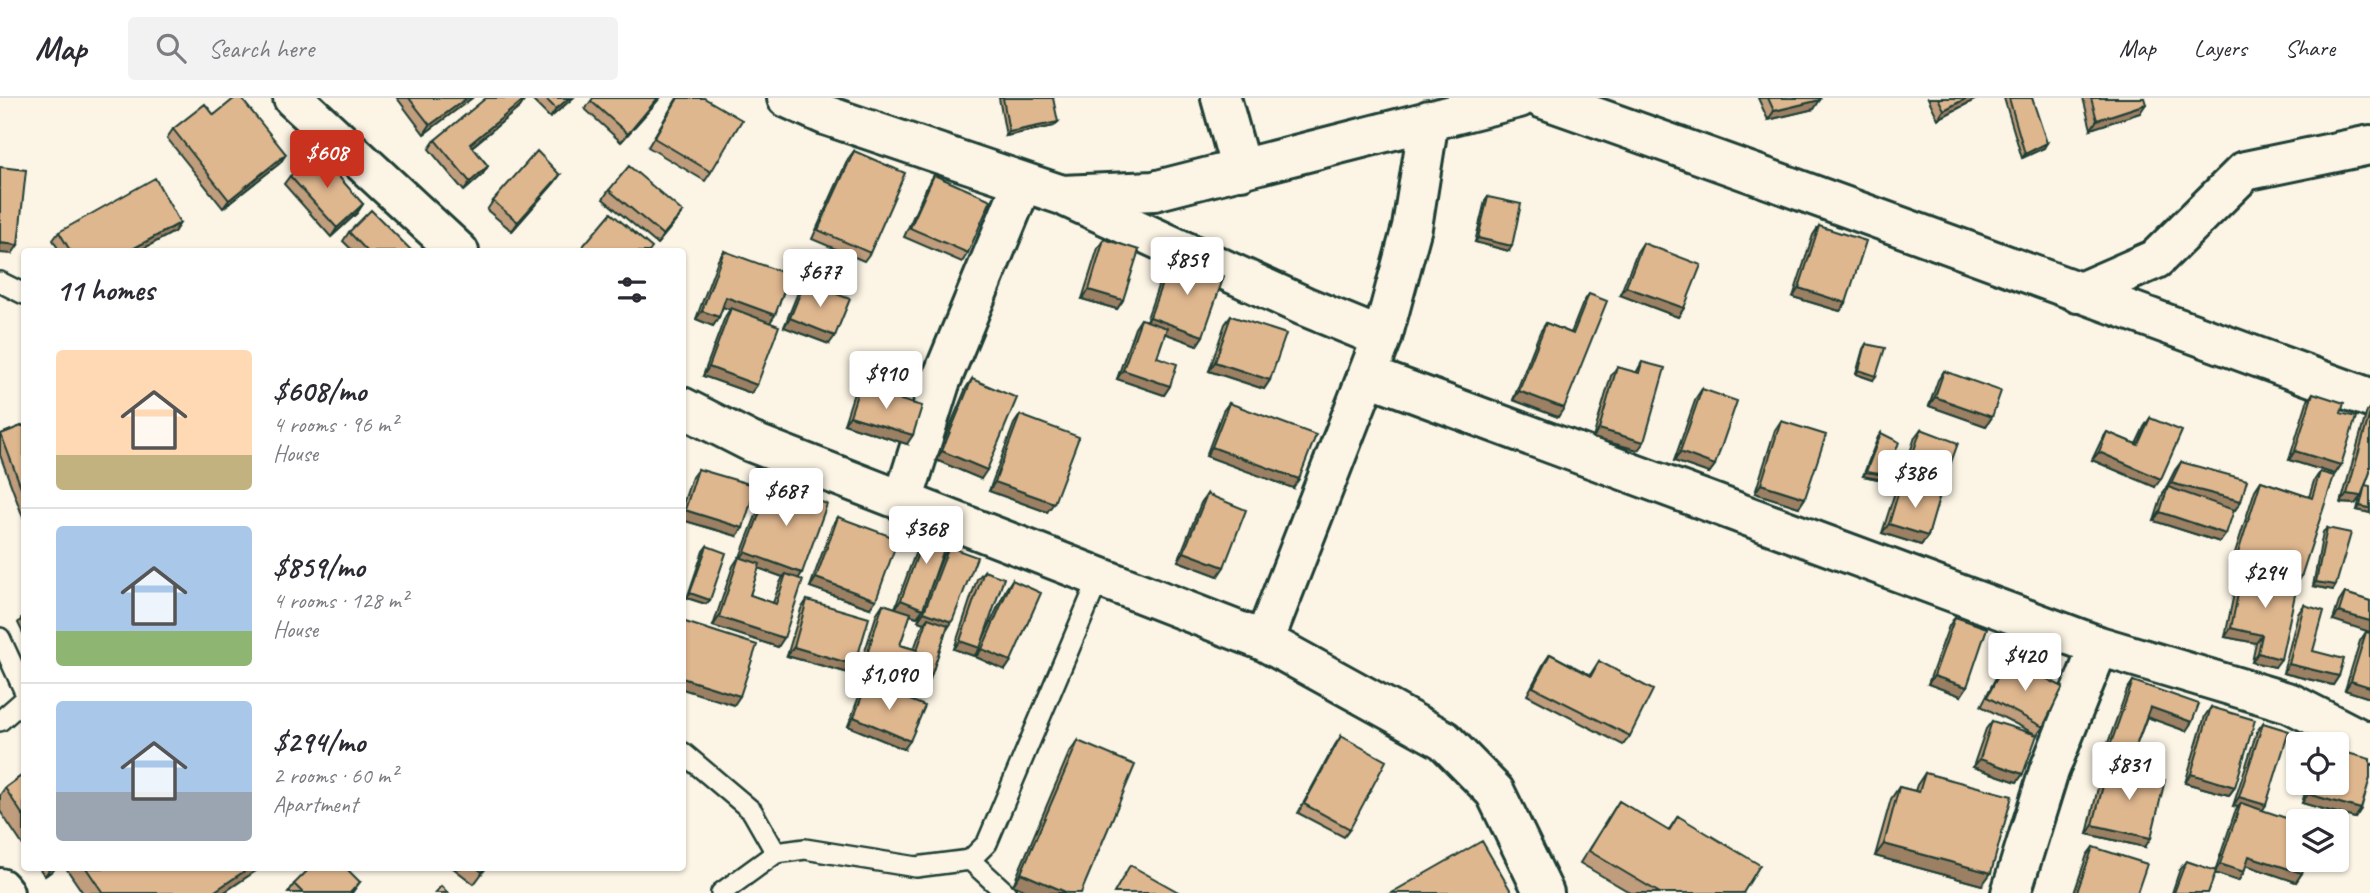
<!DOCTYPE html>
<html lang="en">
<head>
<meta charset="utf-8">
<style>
  :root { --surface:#fff; --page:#f2f2f3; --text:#2b2b33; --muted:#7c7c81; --line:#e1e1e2; --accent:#c8321e }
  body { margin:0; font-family:Caveat,sans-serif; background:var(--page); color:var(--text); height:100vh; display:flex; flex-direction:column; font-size:26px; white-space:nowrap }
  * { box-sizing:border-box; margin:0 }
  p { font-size:23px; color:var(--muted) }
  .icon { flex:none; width:38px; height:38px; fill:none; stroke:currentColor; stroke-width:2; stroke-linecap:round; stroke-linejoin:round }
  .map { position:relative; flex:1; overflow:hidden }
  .side { position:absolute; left:21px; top:150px; width:665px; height:623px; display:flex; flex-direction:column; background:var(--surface); border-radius:7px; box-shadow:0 2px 5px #0004 }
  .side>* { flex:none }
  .controls { position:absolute; left:2286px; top:634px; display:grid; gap:14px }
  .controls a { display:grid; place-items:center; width:63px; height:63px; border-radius:7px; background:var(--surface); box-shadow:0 2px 5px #0004; font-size:35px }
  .price { position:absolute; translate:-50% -60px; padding:0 16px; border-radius:7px; background:#fff; color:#222; font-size:23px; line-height:46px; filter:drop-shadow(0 2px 4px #0008) }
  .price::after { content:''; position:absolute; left:50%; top:42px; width:21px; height:16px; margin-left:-10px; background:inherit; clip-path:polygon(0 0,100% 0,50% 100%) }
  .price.current { background:var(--accent); color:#fff }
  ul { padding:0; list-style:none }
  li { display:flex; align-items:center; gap:21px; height:175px; padding:0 35px }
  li+li { border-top:2px solid var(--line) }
  li span { display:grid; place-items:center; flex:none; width:196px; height:140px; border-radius:7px; color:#555 }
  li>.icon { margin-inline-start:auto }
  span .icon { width:84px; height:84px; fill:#fffc; stroke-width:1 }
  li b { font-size:30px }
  h2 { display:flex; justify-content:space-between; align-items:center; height:84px; padding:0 35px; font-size:30px }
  header { display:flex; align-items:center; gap:42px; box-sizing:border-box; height:98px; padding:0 35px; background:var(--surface); border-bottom:2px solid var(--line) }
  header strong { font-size:33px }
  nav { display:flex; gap:38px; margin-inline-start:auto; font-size:24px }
  .search { width:490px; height:63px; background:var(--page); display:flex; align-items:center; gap:18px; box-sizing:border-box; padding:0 24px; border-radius:7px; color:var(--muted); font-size:26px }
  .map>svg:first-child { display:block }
</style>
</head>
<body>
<header>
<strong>Map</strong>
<div class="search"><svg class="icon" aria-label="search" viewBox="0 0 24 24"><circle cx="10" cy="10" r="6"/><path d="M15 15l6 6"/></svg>Search here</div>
<nav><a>Map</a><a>Layers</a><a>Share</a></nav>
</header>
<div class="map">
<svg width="2370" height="795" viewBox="0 0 2370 795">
  <rect width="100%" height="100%" fill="#fcf5e5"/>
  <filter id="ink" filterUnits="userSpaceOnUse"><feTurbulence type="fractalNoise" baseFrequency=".0143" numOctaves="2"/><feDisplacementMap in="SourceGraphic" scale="14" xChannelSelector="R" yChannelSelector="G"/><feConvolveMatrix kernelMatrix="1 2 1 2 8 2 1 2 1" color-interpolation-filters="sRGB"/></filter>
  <g filter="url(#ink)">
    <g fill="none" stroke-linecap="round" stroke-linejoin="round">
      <!-- lane casing -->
      <g stroke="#1f3d34" stroke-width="24">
        <path id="lane" d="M0,184L24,196
          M0,540L24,592
          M0,623L24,602
          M682,654L752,713L776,755
          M970,762L1006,795
          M721,795L776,755L805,751L916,769L970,762L987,745L1099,480"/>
      </g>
      <!-- street casing -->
      <g stroke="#1f3d34" stroke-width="44">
        <path id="street" d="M293,0L459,154
          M787,0L825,17L1062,97L1154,93L1519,0
          M1221,0L1241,72
          M1541,0C1819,97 2093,200 2370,300
          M1068,100L1304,208L1382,240
          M2078,195L2156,161L2245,73L2370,47
          M1369,278L2099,548L2290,605L2370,646
          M682,309L751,344L1264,543L1444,642L1495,694L1544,795
          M903,403L940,285L1022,86
          M1264,543L1382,240L1412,129L1429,22
          M0,790L4,795
          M2011,795L2049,673L2099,548"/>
      </g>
      <!-- lane -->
      <use href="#lane" stroke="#fcf5e5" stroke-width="19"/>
      <!-- street -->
      <use href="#street" stroke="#fcf5e5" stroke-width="38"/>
    </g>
    <!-- wall -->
    <path fill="#c09d7b" stroke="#1f3d34" stroke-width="2" fill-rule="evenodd" d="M397,0H472L424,36Z
      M526,0L520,9L472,49L488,68L482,77L464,93L429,51L435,42Z
      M530,0H573L550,20Z
      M660,0L621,44L585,11L591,3Z
      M677,0H704L711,74L705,83L648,49Z
      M999,0H1053L1054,28L1006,38Z
      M1758,0H1820L1814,11L1768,22Z
      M1928,0H1978L1938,21Z
      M2004,0H2032L2044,50L2022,60Z
      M2083,0H2144L2140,15L2091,31Z
      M214,17L286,56L280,65L223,110L167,40L173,31Z
      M854,53L870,155L864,163L812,141L848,61Z
      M560,77L554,85L512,133L487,112L493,103Z
      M934,77L968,155L962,164L904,139L928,86Z
      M290,78L363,106L357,115L331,139L284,86Z
      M609,92L683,114L657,146L603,101Z
      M1488,99L1509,153L1475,144L1485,103Z
      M180,125L174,134L137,154H60L53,142L59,134Z
      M1819,128L1846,205L1840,213L1793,199L1813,137Z
      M349,134L413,154H354L343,143Z
      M1104,141L1123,202L1117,211L1082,201L1098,150Z
      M1643,145L1684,210L1678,219L1620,197L1637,154Z
      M724,153L770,224L757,287L751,295L703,278L725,219L730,211L723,209L719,219L713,228L696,221L718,162Z
      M1171,160L1203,238L1197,247L1165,235L1157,259L1170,288L1164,297L1117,281L1135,230L1141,221L1146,223L1165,168Z
      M805,184L829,246L784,229L799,192Z
      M1589,196L1558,319L1513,302L1540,234L1546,225L1571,235L1583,205Z
      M1231,218L1270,282L1264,291L1209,273L1225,226Z
      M1866,246L1873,282L1856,276L1863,251Z
      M1642,264L1638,352L1593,340L1611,278L1617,269L1636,275Z
      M1944,273L1992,319L1986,328L1929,308L1938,282Z
      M972,281L981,381L936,362L966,290Z
      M859,290L907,346L844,326L853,298Z
      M1702,291L1715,367L1709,375L1674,363L1696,300Z
      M2313,295L2341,315V367L2335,376L2289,362L2307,304Z
      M1229,305L1293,390L1206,358L1223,313Z
      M2370,309V374L2365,388L2370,415L2357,412L2360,399L2355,406L2341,405L2367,313Z
      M1020,317L1047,414L989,393L1014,326Z
      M2150,320L2155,389L2092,362L2101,343L2107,334L2136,346L2144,329Z
      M1781,323L1805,400L1799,409L1755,395L1775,332Z
      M24,327V422L0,357V338L1,336Z
      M1921,331L1941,392L1938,397L1928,438L1921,447L1882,435L1895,394L1899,389L1915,339Z
      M1881,335L1883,382L1863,378L1878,339Z
      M2181,364L2241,403L2235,412H2234L2220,444L2154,423L2162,398L2175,372Z
      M698,371L737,438L682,422V409L692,379Z
      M2320,374L2301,479L2298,483L2275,569L2252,564L2256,545L2225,539L2237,481L2243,472L2253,474L2231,467L2255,392L2261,383L2309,399L2314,383Z
      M771,385L802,475L798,480L778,549L713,528L733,468L739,459H740L765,394ZM758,470L783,479L780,485L773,505L750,497Z
      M1207,396L1218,478L1178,463L1201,405Z
      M838,419L870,510L810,489L832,428Z
      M929,425L923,511L917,519L910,517L900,547L914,551L922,529L924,525L918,523L943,458L949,449L946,532L929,584L923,593L859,572L877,515L883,506L895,510L923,434Z
      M2327,430L2336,487L2333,492L2313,488L2323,434Z
      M707,448L710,502L706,506L687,500L703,453Z
      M984,473L980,548L1006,491L1012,482L1011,563L1005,572L976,559L980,550L974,558L954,551L977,481Z
      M2345,495L2370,503L2333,522L2339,504Z
      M807,502L855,567L849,575L787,558L801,511Z
      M2304,507L2313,553L2339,578L2333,587L2283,575L2298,516Z
      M24,518V537L18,525Z
      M1955,519L1961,598L1928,586L1949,528Z
      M2366,534L2370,600L2345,592L2360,543Z
      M1550,556L1590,577L1599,563L1630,638L1623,647L1527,597L1544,565Z
      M2007,561L2043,629L2037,637L1981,608L2001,570Z
      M2133,583L2186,633L2147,619L2133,656L2127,665L2104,656L2127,592Z
      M867,585L904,651L848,628L861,593Z
      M2211,609L2235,689L2229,697L2185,685L2205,618Z
      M1992,623L2023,676L2017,684L1973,669L1986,631Z
      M2263,625L2262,712L2302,775L2296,784L2246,767L2244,774L2238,783L2215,775L2208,795H2172L2180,771L2186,763L2215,773L2235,714L2238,709L2233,708L2257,633Z
      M1341,638L1350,731L1344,739L1298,715L1335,647Z
      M1078,643L1081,795H1031L1013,787L1069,655Z
      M2108,668L2145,749L2087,736L2101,677Z
      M1925,675L1982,787L1875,758L1891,701L1899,689L1915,693L1917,687Z
      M24,676V749L0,713V697L5,690Z
      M2308,684H2336L2361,711L2355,720L2302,705Z
      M1619,703L1668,733L1678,718L1743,795H1631L1580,765Z
      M2093,749L2137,795H2074L2087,757Z
      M39,770H56L45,778Z
      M66,770H260L223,795H83Z
      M453,770H486L474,786Z
      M360,784L352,795H288L294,786Z"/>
    <!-- shaded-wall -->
    <path fill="#9c8064" stroke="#1f3d34" stroke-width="2" d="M467,0H472L424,36L430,27Z
      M526,0L520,9L464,55L470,46Z
      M569,0H573L550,20L556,11Z
      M658,0H660L621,44L628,36Z
      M1967,0H1978L1938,21L1944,12Z
      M1820,2L1814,11L1768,22L1774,13Z
      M2146,6L2140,15L2091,31L2097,22Z
      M1058,24L1054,28L1006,38L1009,34Z
      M2047,45L2044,50L2022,60L2025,56Z
      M286,56L280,65L223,110L229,102Z
      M488,68L482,77L464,93L470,84Z
      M560,77L554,85L512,133L518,124Z
      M363,106L357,115L331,139L337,130Z
      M683,114L677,122L657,146L663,137Z
      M180,125L174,134L137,154H127Z
      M1478,140L1512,148L1509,153L1475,144Z
      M0,145L18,147L12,156L0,155Z
      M1626,189L1684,210L1678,219L1620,197Z
      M1799,190L1846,205L1840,213L1793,199Z
      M1089,192L1123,202L1117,211L1082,201Z
      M726,199L775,217L769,226L720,208Z
      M702,213L719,219L713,228L696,221Z
      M1150,219L1203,238L1197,247L1144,228Z
      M790,220L835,238L829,246L784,229Z
      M1215,264L1270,282L1264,291L1209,273Z
      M709,269L757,287L751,295L703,278Z
      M1123,272L1170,288L1164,297L1117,281Z
      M1859,272L1876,278L1873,282L1856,276Z
      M1519,293L1564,310L1558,319L1513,302Z
      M1935,299L1992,319L1986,328L1929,308Z
      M850,318L913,337L907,346L844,326Z
      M1599,331L1644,344L1638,352L1593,340Z
      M1212,349L1299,381L1293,390L1206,358Z
      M942,353L987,372L981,381L936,362Z
      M2295,353L2341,367L2335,376L2289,362Z
      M1680,354L1715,367L1709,375L1674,363Z
      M2099,354L2161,381L2155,389L2092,362Z
      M1866,374L1887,377L1883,382L1863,378Z
      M1905,380L1941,392L1935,401L1901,386L1899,389Z
      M995,384L1054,405L1047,414L989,393Z
      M2171,385L2241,403L2235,412L2167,394L2168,389L2165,393Z
      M1761,386L1805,400L1799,409L1755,395Z
      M2347,396L2361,398L2355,406L2341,405Z
      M2360,408L2370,410V415L2357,412Z
      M685,412L743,430L737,438L682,422V416Z
      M2160,414L2226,436L2220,444L2154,423Z
      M1889,426L1928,438L1921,447L1882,435Z
      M745,454L802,475L796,484L786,476L783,479L739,463Z
      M1184,454L1224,469L1218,478L1178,463Z
      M2237,458L2301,479L2295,487L2231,467Z
      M816,480L876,502L870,510L810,489Z
      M2316,484L2336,487L2333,492L2313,488Z
      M690,495L710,502L706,506L687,500Z
      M901,502L923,511L917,519L895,511Z
      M924,514L952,524L946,533L928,520L924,525L918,523Z
      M2339,514L2370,523V534L2333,522Z
      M719,519L784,540L778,549L713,528Z
      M2231,530L2262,537L2256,545L2225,539Z
      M960,543L980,550L974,558L954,551Z
      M794,549L855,567L849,575L787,558Z
      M982,551L1011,563L1005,572L976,559Z
      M2258,555L2281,561L2275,569L2252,564Z
      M865,563L929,584L923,593L859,572Z
      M2289,566L2339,578L2333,587L2283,575Z
      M1934,578L1967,589L1961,598L1928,586Z
      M682,580L740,598L734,607L682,591Z
      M2351,583L2370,589V600L2345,592Z
      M2150,609L2192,624L2186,633L2144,618Z
      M854,619L910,643L904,651L848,628Z
      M2110,648L2133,656L2127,665L2104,656Z
      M1980,661L2023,676L2017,684L1973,669Z
      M2191,676L2235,689L2229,697L2185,685Z
      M2308,696L2361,711L2355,720L2302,705Z
      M2239,699L2266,707L2260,716L2241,705L2238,709L2233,708Z
      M2093,727L2151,740L2145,749L2087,736Z
      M1884,746L1991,775L1982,787L1875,758Z
      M2249,758L2302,775L2296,784L2243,766Z
      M2220,766L2244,774L2238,783L2214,775Z
      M50,770H56L45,778Z
      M249,770H260L223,795H212Z
      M1021,775L1068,795H1031L1013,787Z"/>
    <!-- building -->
    <path fill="#dfb78f" stroke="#1f3d34" stroke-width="2" d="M235,0H241L286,56L229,102L173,31L205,6L214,17Z
      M409,0H467L430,27Z
      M486,0H526L470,46L488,68L470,84L435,42Z
      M545,0H569L556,11Z
      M593,0H658L628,36L591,3Z
      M678,0H704L742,22L711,74L654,40Z
      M1003,0H1053L1058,24L1009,34Z
      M1768,0H1820V2L1774,13Z
      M1938,0H1967L1944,12Z
      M2009,0H2032L2047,45L2025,56Z
      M2091,0H2144L2146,6L2097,22Z
      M537,53L560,77L518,124L493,103Z
      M854,53L905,75L870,155L818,132Z
      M317,54L363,106L337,130L290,78Z
      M629,68L683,114L663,137L609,92Z
      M0,69L26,72L18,147L0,145Z
      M934,77L991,102L968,155L910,130Z
      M155,80L180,125L127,154H71L59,134Z
      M1488,99L1521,106L1512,148L1478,140Z
      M371,112L413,154H368L349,134Z
      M611,115L652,150L649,154H578Z
      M1819,128L1866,143L1846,205L1799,190Z
      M1104,141L1139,152L1123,202L1089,192Z
      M1643,145L1701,167L1684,210L1626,189Z
      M724,153L790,177L775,217L726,199L719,219L702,213Z
      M1171,160L1224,178L1203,238L1150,219Z
      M805,184L850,201L835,238L790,220Z
      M1589,196L1607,203L1564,310L1519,293L1546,225L1573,236Z
      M731,210L779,228L757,287L709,269Z
      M1231,218L1286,236L1270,282L1215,264Z
      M1141,221L1167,230L1157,259L1177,266L1170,288L1123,272Z
      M1866,246L1885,250L1876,278L1859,272Z
      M1642,264L1665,270L1644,344L1599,331L1617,269L1639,275Z
      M1944,273L2001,293L1992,319L1935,299Z
      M972,281L1017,300L987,372L942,353Z
      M859,290L922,308L913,337L850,318Z
      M1702,291L1737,303L1715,367L1680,354Z
      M2313,295L2344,305L2341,315L2356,319L2341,367L2295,353Z
      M1229,305L1316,337L1299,381L1212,349Z
      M2370,315V374L2361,398L2347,396Z
      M1020,317L1079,339L1054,405L995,384Z
      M2150,320L2182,333L2161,381L2099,354L2107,334L2138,347Z
      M1781,323L1826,337L1805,400L1761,386Z
      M24,327V397L1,336Z
      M1921,331L1958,345L1941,392L1905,380Z
      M1881,335L1899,344L1887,377L1866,374Z
      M2181,364L2247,382L2241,403L2171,385Z
      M698,371L756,388L743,430L685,412Z
      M2320,374L2334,378L2301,479L2237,458L2261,383L2312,400Z
      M771,385L827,406L802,475L745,454Z
      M1901,386L1940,397L1928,438L1889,426Z
      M2365,387L2370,388V410L2360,408Z
      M2168,389L2234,412L2226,436L2160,414Z
      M1207,396L1246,412L1224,469L1184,454Z
      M838,419L898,441L876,502L816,480Z
      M929,425L950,434L923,511L901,502Z
      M2327,430L2351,435L2336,487L2316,484Z
      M707,448L726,455L710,502L690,495Z
      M949,449L977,459L952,524L924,514Z
      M739,459L760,466L750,497L776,506L786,476L803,482L784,540L719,519Z
      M2243,472L2298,483L2281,561L2258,555L2262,537L2231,530Z
      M984,473L1004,480L980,550L960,543Z
      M1012,482L1041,495L1011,563L982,551Z
      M2345,495L2370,503V523L2339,514Z
      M807,502L869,520L855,567L794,549Z
      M883,506L911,515L900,547L917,552L928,520L948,527L929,584L865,563Z
      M2304,507L2324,513L2313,553L2344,561L2339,578L2289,566Z
      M24,518V527L21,520Z
      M1955,519L1987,530L1967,589L1934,578Z
      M682,523L757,547L740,598L682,580Z
      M2366,534L2370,535V589L2351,583Z
      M1550,556L1591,578L1599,563L1653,592L1630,638L1533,589Z
      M2007,561L2063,589L2043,629L1987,599Z
      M2133,583L2199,606L2192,624L2150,609L2133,656L2110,648Z
      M867,585L925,608L910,643L854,619Z
      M2211,609L2255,622L2235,689L2191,676Z
      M1992,623L2037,637L2023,676L1980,661Z
      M2263,625L2289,633L2266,707L2239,699Z
      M1341,638L1386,663L1350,731L1304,706Z
      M1078,643L1135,667L1081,795H1068L1021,775Z
      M2336,652L2370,661V680L2361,711L2308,696L2312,684H2336Z
      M2108,668L2165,682L2151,740L2093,727Z
      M1925,675L2012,698L1991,775L1884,746L1899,689L1919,694Z
      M24,676V719L5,690Z
      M1619,703L1669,733L1678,718L1760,767L1743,795H1660L1589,753Z
      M2241,705L2298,724V761H2307L2302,775L2249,758L2244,774L2220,766Z
      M1482,743L1512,795H1391Z
      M2093,749L2147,766L2137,795L2077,794Z
      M2186,763L2216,773L2208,795H2174Z
      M1130,767L1180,795H1114Z
      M86,770H249L212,795H103Z
      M310,770H346L360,784L350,795H303L294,786Z
      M477,770H485L482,774Z
      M441,788L448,795H435Z"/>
  </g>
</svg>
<div class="controls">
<a><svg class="icon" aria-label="locate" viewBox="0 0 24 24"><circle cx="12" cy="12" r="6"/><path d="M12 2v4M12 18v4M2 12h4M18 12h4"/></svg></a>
<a><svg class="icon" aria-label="layers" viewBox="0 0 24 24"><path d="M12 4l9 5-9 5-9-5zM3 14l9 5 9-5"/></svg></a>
</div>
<b class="price current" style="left:327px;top:92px">$608</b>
<b class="price" style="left:1187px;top:199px">$859</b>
<b class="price" style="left:820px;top:211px">$677</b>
<b class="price" style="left:886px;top:313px">$910</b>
<b class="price" style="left:1915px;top:412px">$386</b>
<b class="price" style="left:786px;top:430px">$687</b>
<b class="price" style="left:926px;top:468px">$368</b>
<b class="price" style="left:2265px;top:512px">$294</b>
<b class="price" style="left:2025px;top:595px">$420</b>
<b class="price" style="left:889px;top:614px">$1,090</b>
<b class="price" style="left:2129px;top:704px">$831</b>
<section class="side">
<h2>11 homes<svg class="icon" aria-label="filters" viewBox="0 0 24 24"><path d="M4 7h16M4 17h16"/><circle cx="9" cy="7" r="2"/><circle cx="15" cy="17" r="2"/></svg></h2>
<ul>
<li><span style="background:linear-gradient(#ffd9b3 75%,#c2b280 0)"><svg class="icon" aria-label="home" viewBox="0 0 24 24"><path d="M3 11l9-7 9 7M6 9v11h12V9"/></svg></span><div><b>$608/mo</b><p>4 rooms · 96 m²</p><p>House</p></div></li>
<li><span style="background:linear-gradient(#a9c7e8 75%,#8fb573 0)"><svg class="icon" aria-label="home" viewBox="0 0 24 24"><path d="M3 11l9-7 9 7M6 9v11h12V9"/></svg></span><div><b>$859/mo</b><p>4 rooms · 128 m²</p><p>House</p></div></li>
<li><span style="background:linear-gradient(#a9c7e8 65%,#9aa5b1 0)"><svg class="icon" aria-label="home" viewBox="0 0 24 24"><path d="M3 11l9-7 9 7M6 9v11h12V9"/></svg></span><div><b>$294/mo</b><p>2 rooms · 60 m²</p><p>Apartment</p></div></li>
</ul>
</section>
</div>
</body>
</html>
